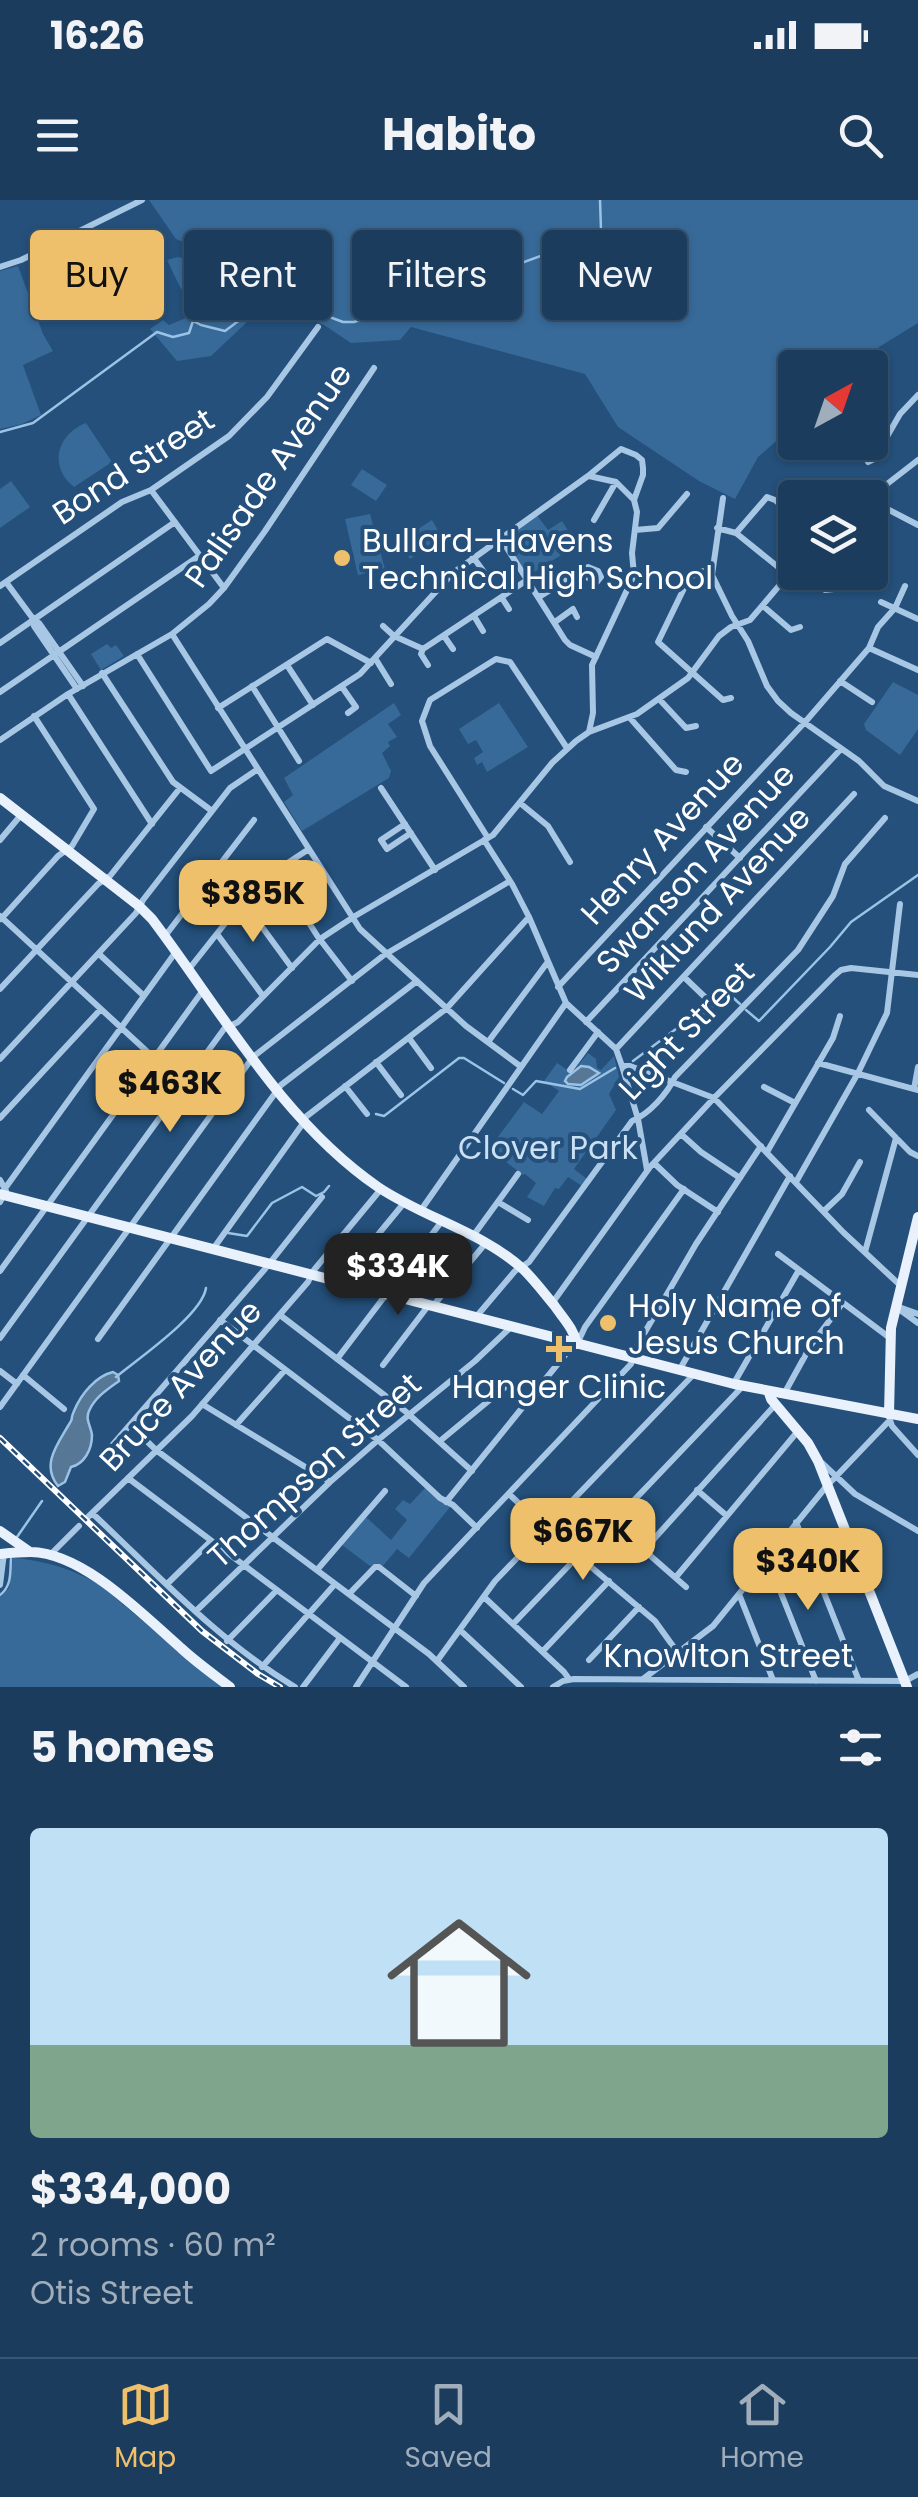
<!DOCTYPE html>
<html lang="en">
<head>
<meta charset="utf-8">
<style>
  :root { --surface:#1b3c5c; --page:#284765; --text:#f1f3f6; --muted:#a0adbb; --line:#395672; --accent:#efc06b }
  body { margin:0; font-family:Poppins,sans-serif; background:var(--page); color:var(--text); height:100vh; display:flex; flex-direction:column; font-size:38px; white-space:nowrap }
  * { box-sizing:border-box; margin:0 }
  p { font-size:32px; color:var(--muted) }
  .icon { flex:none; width:55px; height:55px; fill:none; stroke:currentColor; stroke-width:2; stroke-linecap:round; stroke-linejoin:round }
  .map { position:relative; height:1487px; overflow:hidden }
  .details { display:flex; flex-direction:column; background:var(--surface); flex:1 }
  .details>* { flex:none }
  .hud { position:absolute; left:30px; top:30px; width:860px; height:90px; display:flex; gap:20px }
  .needle { width:65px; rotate:40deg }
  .tools { position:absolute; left:778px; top:150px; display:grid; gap:20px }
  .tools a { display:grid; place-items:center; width:110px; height:110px; border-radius:10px; background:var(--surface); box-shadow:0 2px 8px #0004,0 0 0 2px var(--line); font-size:50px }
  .price { position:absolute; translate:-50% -85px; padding:0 22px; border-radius:20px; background:var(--accent); color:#111; font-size:32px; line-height:65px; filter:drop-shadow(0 2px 5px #0008) }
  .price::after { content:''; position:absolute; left:50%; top:60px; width:30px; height:22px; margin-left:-15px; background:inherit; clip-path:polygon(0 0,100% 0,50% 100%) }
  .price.selected { background:#222; color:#fff }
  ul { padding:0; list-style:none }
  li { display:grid; align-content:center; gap:20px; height:530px; padding:0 30px }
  li span { display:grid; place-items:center; height:310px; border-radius:10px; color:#555 }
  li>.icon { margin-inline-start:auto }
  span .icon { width:180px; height:180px; fill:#fffc; stroke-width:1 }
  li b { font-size:42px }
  h2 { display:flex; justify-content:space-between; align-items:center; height:120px; padding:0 30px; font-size:42px }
  .tag { padding:0 35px; border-radius:10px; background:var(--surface); box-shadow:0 2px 8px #0004,0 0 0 2px var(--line); font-size:35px; line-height:90px }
  .tag.selected { background:var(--accent); color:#111 }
  .status { display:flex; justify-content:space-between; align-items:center; height:70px; padding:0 50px; background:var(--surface); direction:ltr }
  .status svg { height:28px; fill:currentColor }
  header { display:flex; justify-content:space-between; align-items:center; height:130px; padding:0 30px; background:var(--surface); font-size:45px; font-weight:700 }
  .dock { display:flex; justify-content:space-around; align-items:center; height:140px; border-top:2px solid var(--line); background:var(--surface); font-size:28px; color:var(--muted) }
  .dock a { display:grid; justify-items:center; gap:5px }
  .dock .selected { color:var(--accent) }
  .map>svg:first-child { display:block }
</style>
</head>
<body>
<div class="status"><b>16:26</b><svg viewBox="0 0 49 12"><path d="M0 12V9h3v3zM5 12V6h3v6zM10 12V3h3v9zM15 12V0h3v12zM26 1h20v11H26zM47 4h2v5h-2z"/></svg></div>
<header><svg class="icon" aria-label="menu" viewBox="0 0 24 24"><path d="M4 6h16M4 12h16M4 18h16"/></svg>Habito<svg class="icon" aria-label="search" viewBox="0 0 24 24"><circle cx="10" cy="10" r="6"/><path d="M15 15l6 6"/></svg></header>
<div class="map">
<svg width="918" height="1487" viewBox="0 0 918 1487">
  <rect width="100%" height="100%" fill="#24507b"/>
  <!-- green -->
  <path fill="#376a99" d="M149,0H918V123L879,147L857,167L795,168V225L758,257L735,299L699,281L618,227L585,174L411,127L400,140L351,143L324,125L273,103L265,105L211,156L177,161L150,129L163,120L169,125L205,110L257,71L176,39Z
    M178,57L196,61L210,74L181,89L167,60Z
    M146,63L161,92L132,106C124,88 130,74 146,63Z
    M18,66L43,134L53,151L23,165L41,215L22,224L0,229V71Z
    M86,223L112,262L74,287C48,267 57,234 86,223Z
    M362,269L387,285L376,301L351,285Z
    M11,281L30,307L0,328V289Z
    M370,314L385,369L358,375L345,319Z
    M536,314L548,330L562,321L577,345L528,376L505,340V336Z
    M432,320L442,337L410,359L399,341Z
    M107,444L111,448L116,445L124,456L101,470L91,454Z
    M893,482L918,495V529L900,555L866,530L864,524Z
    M394,503L401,515L388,524L397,537L388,542L390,546L382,553L391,571L389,578L302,631L284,602L293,595L284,578Z
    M499,503L528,547L487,572L482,562L477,565L474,558L483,552L476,540L468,544L459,529Z
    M588,853L596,859L597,868L601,870L614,856L619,877L609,894L616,910L574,969L587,979L582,986L568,977L559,989L555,988L544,1006L527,997L536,983L525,974L523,975L489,949L524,902L542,914L559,891L544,881L557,863L572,873Z
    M425,1288L439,1301L450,1307L409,1358L397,1349L382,1367L376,1364L370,1366L342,1345L366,1317L391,1340L407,1320L395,1309L403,1300L410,1304Z
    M13,1358C47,1361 73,1369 101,1386L222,1487H0V1397L9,1388Z"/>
  <!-- water -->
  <path fill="#577797" stroke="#9cc3e6" stroke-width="2.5" d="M581,866L589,867L599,873L581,885L568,884L565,881L567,877Z
    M113,1172L118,1175L119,1181C108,1189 95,1197 89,1211C85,1220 91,1226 92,1235C92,1250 84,1264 71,1267L65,1282L58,1286C41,1265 57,1245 68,1226C75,1215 69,1223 74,1211C81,1194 96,1176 113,1172Z"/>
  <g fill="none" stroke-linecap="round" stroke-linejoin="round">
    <!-- stream -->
    <path stroke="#9cc3e6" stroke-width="2.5" d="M412,103L598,35L601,30L600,0
      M0,232L33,223L157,132L173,137L189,133L193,121L201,125L225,131L245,116L260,100L279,98L343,122H354L406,105
      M746,810L759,821L830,747L851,722L918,675
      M633,861L684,823L707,812L726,794H729L740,804
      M513,889L523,895L536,881L580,889L615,868
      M376,914L384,916L388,913L459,858H464L504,883
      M228,1033L247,1036L272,1003L302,987L316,996L324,992L329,986
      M116,1177C139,1158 202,1115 206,1088
      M17,1337L42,1301
      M0,1395C12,1386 10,1372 11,1359"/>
    <!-- minor -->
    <path stroke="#a7c7e5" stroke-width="6" d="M0,67L21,60L142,0
      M868,262L874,259L900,214L918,195
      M589,276L616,282L633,299
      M151,290L224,388
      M723,298L712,375L732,416L748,441L767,486L778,501L791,513L859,561L884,586L918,601
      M869,298L918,260
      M870,300L918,325
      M594,320L616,282
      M717,328L736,333L788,375
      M635,330L658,328L687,294
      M736,333L767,297L775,300L795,317
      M500,337L565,440L570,445L596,457
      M473,357L484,372
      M711,370L698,372L689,378L658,442L723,500L731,498
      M805,372L825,390L834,389
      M6,382L34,420L39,423L83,486
      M0,386L122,302L151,290L229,236L267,197L318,127
      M539,397L578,373L597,382L601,377L598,371L588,367L578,373
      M502,398L509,409
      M881,402L918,419
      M763,406L791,430L800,427
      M474,416L483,431
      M34,421V426L77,489
      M555,422L573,409L577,417
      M383,426L394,436L423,449L527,380
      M172,434L360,729L466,826L520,866
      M444,436L453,449
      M0,443L175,322
      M869,448L918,470
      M423,449L421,454L428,465
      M137,454L211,571L360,474L453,373L588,276L621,249L636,255L642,260L643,268V275L634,300L637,312L632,353L634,375L592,465L593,513L589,532
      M375,458L391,484
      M287,465L313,505
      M102,473L173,582L212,611
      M840,481L872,502
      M252,486L299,561
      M342,487L356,507L348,513
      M0,492L199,356
      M68,494L152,624
      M659,499L686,528L696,526
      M218,508L327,439L371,463
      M630,518L676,570L686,572
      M0,540L68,494L172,434L209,404L224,388L265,331L374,168
      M381,588L435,670
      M520,603L548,626L570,662
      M405,624L381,640L387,649L411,633
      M706,627L740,658
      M488,638L430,546L422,521L430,500L496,459L510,462L567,548
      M0,640L21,615
      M484,640L512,684L529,717L566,803L616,849L622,866H630L714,898L843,1032L901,1086
      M276,671L318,737L352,781
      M243,701L292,768
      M0,716L153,857L219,903
      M1,719L58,656L72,646L94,609L34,516
      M217,734L263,796
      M165,736L254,620
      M99,754L144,796
      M189,769L257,683L309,649
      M684,777L709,801
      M558,787L806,521L869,448L878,427L895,408L905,386
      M0,789L98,684L110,676L180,588
      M586,822L841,549
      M409,838L431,868
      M488,842L547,763
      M616,849L854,594
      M0,859L136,713L143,700L230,588L258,569
      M376,862L401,895
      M818,863L918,890
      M622,866L638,919L647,970
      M570,870L598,832
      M345,886L367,914
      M764,887L795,903
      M914,889L918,867
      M869,910L910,952L918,956
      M0,918L100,810
      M303,919L447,808L529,717
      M681,934L701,952L740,978
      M767,952L833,838L840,816
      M654,963L677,985L718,1012
      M0,980L6,991L0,1002
      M796,982L858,873L887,813L900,704
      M6,987L175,753
      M498,1002L528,1020
      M421,1010L566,803
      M824,1011L842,994L860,962
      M473,1036L518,974
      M213,1049L304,922
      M865,1052L896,938
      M778,1054L890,1138
      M0,1071L204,789
      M339,1082L404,1003
      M553,1102L650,967L714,898L834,776L841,770L851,768L918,775
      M896,1106L918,1114
      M432,1107L485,1044
      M896,1107L918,1123
      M280,1115L405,1211L472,1271
      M476,1117L515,1071L529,1062L632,921C649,914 667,894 675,877L798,750L833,696L845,664L885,618
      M220,1120L378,1240L440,1298L453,1305L477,1328
      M0,1138L224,829L238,822L320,739L355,716L493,635L552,563L576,541L589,532L637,514L688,478L719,436L731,427L750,420L795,367
      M98,1139L281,885L417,781
      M337,1159L442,1021
      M383,1165L428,1106
      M680,1169L790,976
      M0,1171L17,1184
      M23,1175L64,1209
      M734,1183L799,1070
      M784,1194L811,1145L842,1104
      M202,1204L330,1282
      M0,1207L253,857L384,755L510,681
      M889,1217L892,1226L918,1255
      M130,1225L156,1250L429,1454L464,1487
      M236,1225L285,1170
      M440,1241L510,1183
      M109,1249L265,1069L322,997
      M822,1263L855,1294L918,1331
      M128,1278L406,1487
      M697,1290L727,1316
      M509,1294L545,1328L655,1421L678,1453
      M446,1302L569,1150L577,1144L585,1127L684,989
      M92,1313C157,1374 218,1441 295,1487
      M87,1318L192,1216L308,1082L314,1070L381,989
      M796,1322L859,1481
      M613,1323L686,1387
      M571,1350L587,1333L599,1337L742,1187
      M644,1350L775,1205
      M50,1355L79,1326
      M767,1358L816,1481
      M317,1370L385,1291
      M676,1377L798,1231
      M167,1384L211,1341
      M0,1385L4,1353
      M349,1394L375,1367H379L416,1396
      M739,1394L773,1480
      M484,1397L564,1472L569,1479
      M196,1411L330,1282L378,1240L475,1161L511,1127
      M514,1423L578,1356
      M460,1430L521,1487
      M227,1441L277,1390
      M543,1451L609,1381
      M589,1460L639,1407
      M437,1461L495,1381L694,1174
      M262,1467L335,1384
      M643,1479L713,1426L825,1288L889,1221
      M303,1487L340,1438
      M356,1487L424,1383L631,1164L634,1151L696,1044L761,946
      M553,1487L563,1481L574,1479L905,1481L918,1474"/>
    <!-- major -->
    <path stroke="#e8f1fc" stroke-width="10" d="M0,598L139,706L152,719C221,810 282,921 378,987C424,1018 483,1032 524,1070C535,1081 544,1093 554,1105C563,1118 574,1129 577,1144
      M0,994L734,1184L918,1219
      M769,1193L771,1199L808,1243L818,1261L907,1487
      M889,1214L891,1128L918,1017
      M0,1331L30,1352
      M0,1354C10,1353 21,1352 31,1352C84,1353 143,1415 181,1448C196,1462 213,1474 230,1487"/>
    <!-- rail casing -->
    <g stroke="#fff" stroke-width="6">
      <path id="rail" d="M0,1238L202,1431L258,1474L280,1487"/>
    </g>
    <!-- rail -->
    <use href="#rail" stroke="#24507b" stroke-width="2.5" stroke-dasharray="8" stroke-linecap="butt"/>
  </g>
  <!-- markers -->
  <g fill="#efc06b" stroke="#24507b" stroke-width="4">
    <circle cx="342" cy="358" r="10"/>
    <circle cx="608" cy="1123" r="10"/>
    <path d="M554 1134h10v10h10v10h-10v10h-10v-10h-10v-10h10z"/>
  </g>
  <g text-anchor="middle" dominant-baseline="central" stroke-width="8" stroke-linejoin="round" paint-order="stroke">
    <!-- street labels -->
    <g font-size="32" fill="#fff" stroke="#24507b">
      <text transform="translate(133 266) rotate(-33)">Bond Street</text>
      <text transform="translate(268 275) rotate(-55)">Palisade Avenue</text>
      <text transform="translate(662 638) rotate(-47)">Henry Avenue</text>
      <text transform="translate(695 668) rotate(-47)">Swanson Avenue</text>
      <text transform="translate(717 704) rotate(-47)">Wiklund Avenue</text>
      <text transform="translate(686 830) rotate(-46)">Light Street</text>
      <text transform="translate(180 1185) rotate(-47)">Bruce Avenue</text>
      <text transform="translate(314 1270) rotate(-42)">Thompson Street</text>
      <text x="728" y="1455">Knowlton Street</text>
    </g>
    <!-- poi labels -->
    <g font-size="32" fill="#fff" stroke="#24507b" text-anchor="start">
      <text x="362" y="340">Bullard–Havens<tspan x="362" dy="37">Technical High School</tspan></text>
      <text x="628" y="1105">Holy Name of<tspan x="628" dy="37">Jesus Church</tspan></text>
      <text x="559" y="1186" text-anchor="middle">Hanger Clinic</text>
    </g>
    <!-- park labels -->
    <g font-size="32" fill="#cae0f4" stroke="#24507b">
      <text x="548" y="947">Clover Park</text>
    </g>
  </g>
</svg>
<div class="tools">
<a><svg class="needle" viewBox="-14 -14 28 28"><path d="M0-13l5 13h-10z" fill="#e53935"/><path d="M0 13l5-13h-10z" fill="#a0adbb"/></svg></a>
<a><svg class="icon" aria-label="layers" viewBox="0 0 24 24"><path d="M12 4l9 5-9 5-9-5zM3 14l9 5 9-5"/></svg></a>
</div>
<b class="price" style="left:253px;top:745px">$385K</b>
<b class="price" style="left:170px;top:935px">$463K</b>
<b class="price selected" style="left:398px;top:1118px">$334K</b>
<b class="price" style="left:583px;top:1383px">$667K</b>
<b class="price" style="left:808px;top:1413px">$340K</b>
<div class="hud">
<a class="tag selected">Buy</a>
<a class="tag">Rent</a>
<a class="tag">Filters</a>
<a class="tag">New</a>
</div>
</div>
<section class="details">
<h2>5 homes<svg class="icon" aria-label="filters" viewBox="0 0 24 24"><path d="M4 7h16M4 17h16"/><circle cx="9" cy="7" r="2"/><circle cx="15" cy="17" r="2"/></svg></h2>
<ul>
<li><span style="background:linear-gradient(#bfe0f5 70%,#7fa58c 0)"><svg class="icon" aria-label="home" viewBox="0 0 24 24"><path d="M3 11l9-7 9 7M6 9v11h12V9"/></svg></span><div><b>$334,000</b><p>2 rooms · 60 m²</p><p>Otis Street</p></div></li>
</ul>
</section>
<nav class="dock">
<a class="selected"><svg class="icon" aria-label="map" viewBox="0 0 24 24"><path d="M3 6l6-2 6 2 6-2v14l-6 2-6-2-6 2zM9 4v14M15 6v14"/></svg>Map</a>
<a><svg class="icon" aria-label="saved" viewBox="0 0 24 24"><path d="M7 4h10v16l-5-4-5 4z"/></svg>Saved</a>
<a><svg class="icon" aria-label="home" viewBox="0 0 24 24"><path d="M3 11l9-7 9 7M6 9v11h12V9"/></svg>Home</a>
</nav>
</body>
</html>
